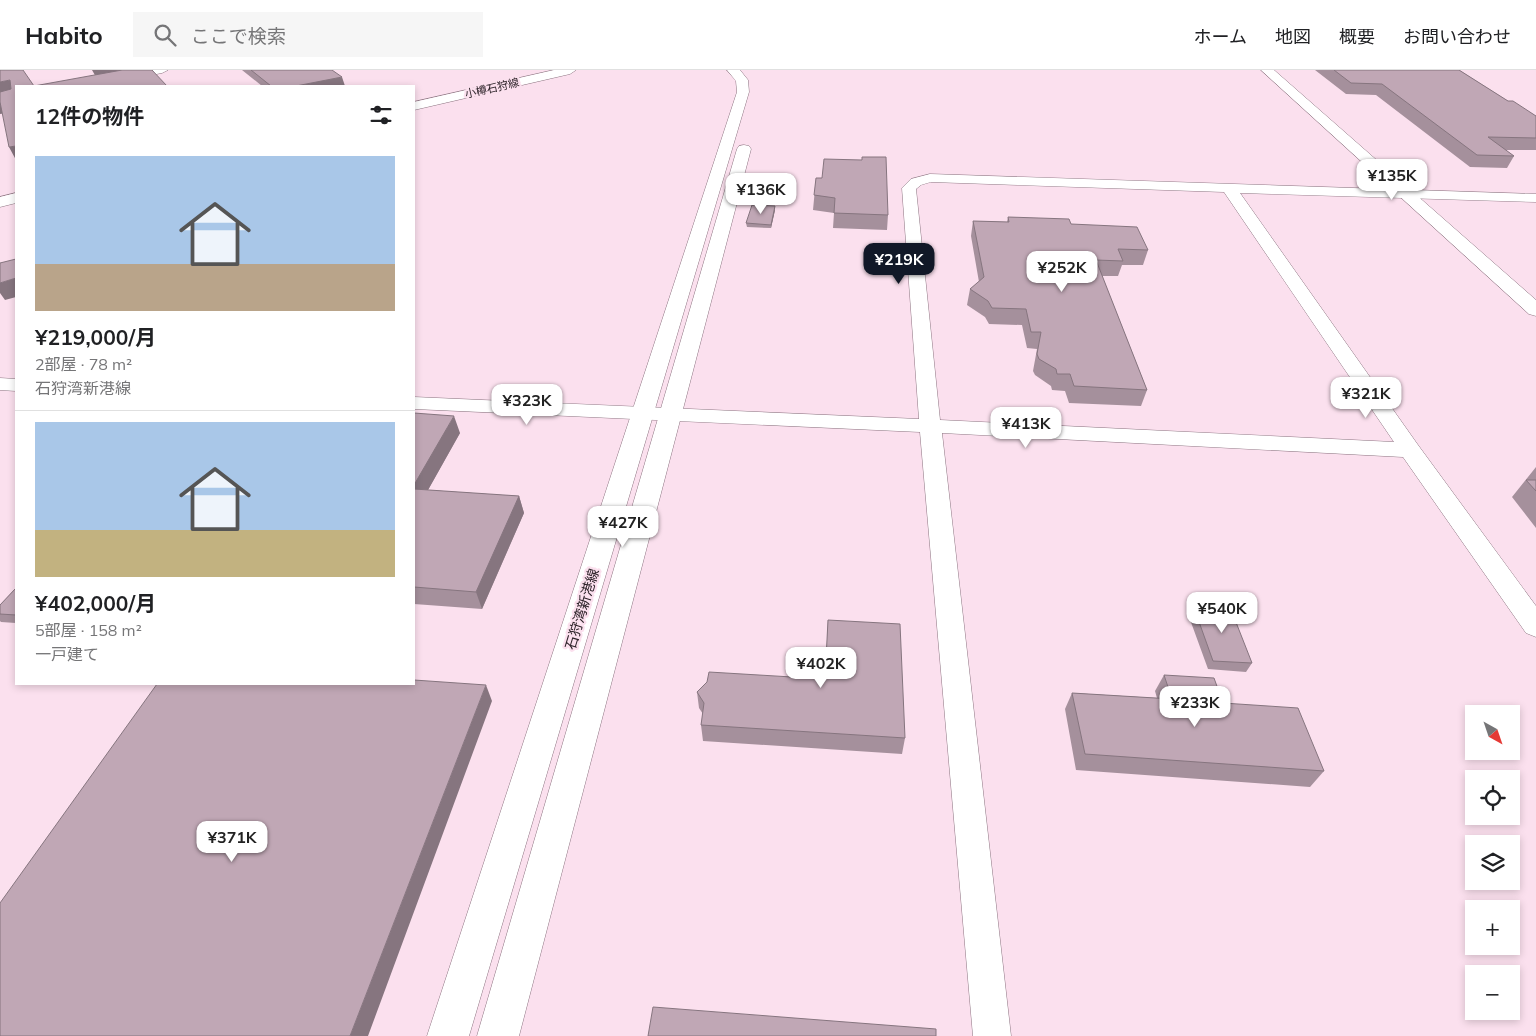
<!DOCTYPE html>
<html lang="ja">
<head>
<meta charset="utf-8">
<style>
  :root { --surface:#fff; --page:#f6f6f6; --text:#202124; --muted:#757577; --line:#e0e0e0; --accent:#111827 }
  body { margin:0; font-family:Mulish,"Noto Sans JP",sans-serif; background:var(--page); color:var(--text); height:100vh; display:flex; flex-direction:column; font-size:19px; white-space:nowrap }
  * { box-sizing:border-box; margin:0 }
  p { font-size:16px; color:var(--muted) }
  .icon { flex:none; width:28px; height:28px; fill:none; stroke:currentColor; stroke-width:2; stroke-linecap:round; stroke-linejoin:round }
  .map { position:relative; flex:1; overflow:hidden }
  .panel { position:absolute; left:15px; top:15px; width:400px; height:600px; display:flex; flex-direction:column; background:var(--surface); border-radius:0px; box-shadow:0 2px 8px #0003 }
  .panel>* { flex:none }
  .needle { width:32px; rotate:140deg }
  .buttons { position:absolute; left:1465px; top:635px; display:grid; gap:10px }
  .buttons a { display:grid; place-items:center; width:55px; height:55px; border-radius:0px; background:var(--surface); box-shadow:0 2px 8px #0003; font-size:25px }
  .price { position:absolute; translate:-50% -42px; padding:0 11px; border-radius:10px; background:#fff; color:#222; font-size:16px; line-height:32px; filter:drop-shadow(0 1px 2px #0008) }
  .price::after { content:''; position:absolute; left:50%; top:30px; width:15px; height:11px; margin-left:-8px; background:inherit; clip-path:polygon(0 0,100% 0,50% 100%) }
  .price.active { background:var(--accent); color:#fff }
  ul { padding:0; list-style:none }
  li { display:grid; align-content:center; gap:10px; height:265px; padding:0 20px }
  li+li { border-top:1px solid var(--line) }
  li span { display:grid; place-items:center; height:155px; border-radius:0px; color:#555 }
  li>.icon { margin-inline-start:auto }
  span .icon { width:90px; height:90px; fill:#fffc; stroke-width:1 }
  li b { font-size:21px }
  h2 { display:flex; justify-content:space-between; align-items:center; height:60px; padding:0 20px; font-size:21px }
  header { display:flex; align-items:center; gap:30px; box-sizing:border-box; height:70px; padding:0 25px; background:var(--surface); border-bottom:1px solid var(--line) }
  header strong { font-size:24px }
  nav { display:flex; gap:28px; margin-inline-start:auto; font-size:18px }
  .search { width:350px; height:45px; background:var(--page); display:flex; align-items:center; gap:12px; box-sizing:border-box; padding:0 18px; border-radius:0px; color:var(--muted); font-size:19px }
  .map>svg:first-child { display:block }
</style>
</head>
<body>
<header>
<strong>Habito</strong>
<div class="search"><svg class="icon" aria-label="search" viewBox="0 0 24 24"><circle cx="10" cy="10" r="6"/><path d="M15 15l6 6"/></svg>ここで検索</div>
<nav><a>ホーム</a><a>地図</a><a>概要</a><a>お問い合わせ</a></nav>
</header>
<div class="map">
<svg width="1536" height="966" viewBox="0 0 1536 966">
  <rect width="100%" height="100%" fill="#fbe0ee"/>
  <g fill="none" stroke-linecap="round" stroke-linejoin="round">
    <!-- street casing -->
    <g stroke="#8d7582" stroke-width="1">
      <path id="street" d="M144,0H168L162,3L92,16H69L75,13Z
        M930,104L1536,124V132L1240,123L1418,375L1536,536V567L1526,563L1403,387L942,363L1011,966H973L920,362L414,339V327L919,349L902,118L911,109ZM931,112L1224,122L1394,372L940,350L916,119L921,115Z
        M0,308L16,309V321L0,320Z"/>
    </g>
    <!-- secondary casing -->
    <g stroke="#8d7582" stroke-width="1">
      <path id="secondary" d="M554,0H576L570,4L414,40V32Z
        M727,0H740L748,10L749,22L469,966H427L737,22L736,11Z
        M1261,0H1274L1536,230V246L1529,244Z
        M744,75L749,76L751,79L519,966H477L737,79L739,76Z
        M16,123V133L0,137V127Z"/>
    </g>
    <!-- street -->
    <use href="#street" fill="#fff" fill-rule="evenodd"/>
    <!-- secondary -->
    <use href="#secondary" fill="#fff" fill-rule="evenodd"/>
  </g>
  <!-- wall -->
  <path fill="#a5909c" d="M242,0H332L345,16H262Z
    M1315,0H1459L1508,31L1536,46V80H1505L1514,86L1507,98L1470,97L1376,25L1346,24Z
    M816,108L888,145L887,160L833,158L834,143L813,140Z
    M775,140L771,158L747,157L746,153Z
    M1008,147L1071,154L1148,180L1143,195H1122L1118,206H1102L1147,320L1141,336L1069,333L1065,321L1052,320L1051,316L1035,305L1033,301L1037,279L1027,278L1022,255L989,254L985,247L967,235L970,219L979,212L971,166L973,151L1007,152Z
    M414,343L460,363L428,420L519,426L524,443L482,539L414,534Z
    M1536,397V458L1512,427Z
    M16,518V553L1,552L0,551V535Z
    M1193,535L1252,593L1246,602L1208,599L1188,544Z
    M828,550L905,668L902,684L703,671L701,655L703,644L699,638L697,622L825,609Z
    M1164,605L1223,633L1324,701L1310,717L1076,700L1065,639L1072,623L1157,628L1155,621Z"/>
  <!-- shaded-wall -->
  <path fill="#86757f" d="M92,0H134L96,7Z
    M342,7L345,16H296Z
    M10,10L16,20L0,25V12Z
    M0,31L7,43L0,44Z
    M16,76V90L9,77Z
    M775,136V140L771,158V155Z
    M16,208V227L5,230L0,223V213Z
    M454,346L460,363L419,436L414,424V415Z
    M519,426L524,443L482,539L476,522Z
    M486,615L492,631L368,966H350Z"/>
  <!-- building -->
  <path fill="#c0a7b5" stroke="#86757f" d="M0,0H23L34,16L122,0H152L167,16H16V76L9,77L0,32V22L11,19L10,10L0,12Z
    M251,0H332L342,7L296,16H271Z
    M1334,0H1459L1508,31H1513L1536,46V68L1488,67L1514,86L1477,85L1382,14L1351,13Z
    M862,87H886L888,145L834,143L835,128L814,125L816,108H822L824,89L862,90Z
    M752,135L775,136L771,155L746,153Z
    M1008,147L1069,149L1071,154L1137,157L1148,180L1118,179L1123,191L1096,190L1147,320L1074,316L1070,304H1057L1056,299L1039,289L1037,284L1041,262H1031L1026,239L992,238L988,231L970,219L984,207L973,151L1009,152Z
    M16,189V208L0,213V193Z
    M414,343L454,346L414,415Z
    M1526,410H1536V421Z
    M414,419L519,426L476,522L414,517Z
    M16,518V545L0,544V535Z
    M1193,535L1230,537L1252,593L1213,591Z
    M828,550L900,554L905,668L701,655L704,633L697,622L707,612L709,602L825,609Z
    M1164,605L1214,608L1223,633L1298,638L1324,701L1085,684L1072,623L1172,629Z
    M414,610L486,615L350,966H0V833L157,614H414Z
    M653,937L936,959V966H648Z"/>
  <g text-anchor="middle" dominant-baseline="central" stroke-width="4.5" stroke-linejoin="round" paint-order="stroke">
    <!-- far-street labels -->
    <g font-size="11" fill="#2c2228" stroke="#fbe0ee">
      <text transform="translate(492 18) rotate(-13)">小樽石狩線</text>
    </g>
    <!-- street labels -->
    <g font-size="14" fill="#2c2228" stroke="#fbe0ee">
      <text transform="translate(582 539) rotate(-73)">石狩湾新港線</text>
    </g>
  </g>
</svg>
<div class="buttons">
<a><svg class="needle" viewBox="-14 -14 28 28"><path d="M0-13l5 13h-10z" fill="#e53935"/><path d="M0 13l5-13h-10z" fill="#757577"/></svg></a>
<a><svg class="icon" aria-label="locate" viewBox="0 0 24 24"><circle cx="12" cy="12" r="6"/><path d="M12 2v4M12 18v4M2 12h4M18 12h4"/></svg></a>
<a><svg class="icon" aria-label="layers" viewBox="0 0 24 24"><path d="M12 4l9 5-9 5-9-5zM3 14l9 5 9-5"/></svg></a>
<a>+</a>
<a>−</a>
</div>
<b class="price" style="left:1392px;top:131px">¥135K</b>
<b class="price" style="left:761px;top:145px">¥136K</b>
<b class="price active" style="left:899px;top:215px">¥219K</b>
<b class="price" style="left:1062px;top:223px">¥252K</b>
<b class="price" style="left:1366px;top:349px">¥321K</b>
<b class="price" style="left:527px;top:356px">¥323K</b>
<b class="price" style="left:1026px;top:379px">¥413K</b>
<b class="price" style="left:623px;top:478px">¥427K</b>
<b class="price" style="left:1222px;top:564px">¥540K</b>
<b class="price" style="left:821px;top:619px">¥402K</b>
<b class="price" style="left:1195px;top:658px">¥233K</b>
<b class="price" style="left:232px;top:793px">¥371K</b>
<section class="panel">
<h2>12件の物件<svg class="icon" aria-label="filters" viewBox="0 0 24 24"><path d="M4 7h16M4 17h16"/><circle cx="9" cy="7" r="2"/><circle cx="15" cy="17" r="2"/></svg></h2>
<ul>
<li><span style="background:linear-gradient(#a9c7e8 70%,#b9a48a 0)"><svg class="icon" aria-label="home" viewBox="0 0 24 24"><path d="M3 11l9-7 9 7M6 9v11h12V9"/></svg></span><div><b>¥219,000/月</b><p>2部屋 · 78 m²</p><p>石狩湾新港線</p></div></li>
<li><span style="background:linear-gradient(#a9c7e8 70%,#c2b280 0)"><svg class="icon" aria-label="home" viewBox="0 0 24 24"><path d="M3 11l9-7 9 7M6 9v11h12V9"/></svg></span><div><b>¥402,000/月</b><p>5部屋 · 158 m²</p><p>一戸建て</p></div></li>
</ul>
</section>
</div>
</body>
</html>
